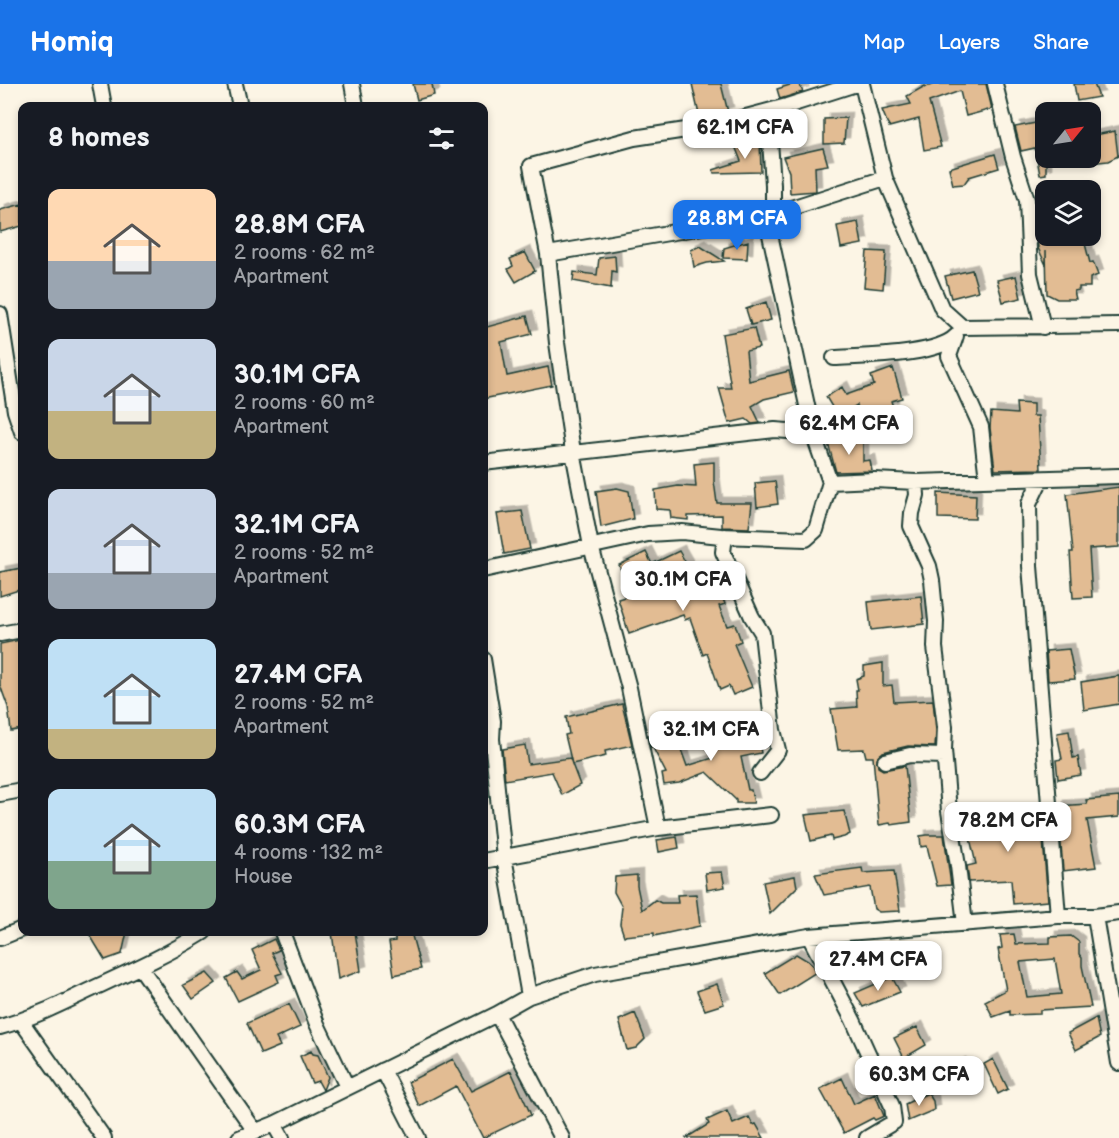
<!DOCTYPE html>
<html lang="en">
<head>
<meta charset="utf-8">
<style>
  :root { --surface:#171b24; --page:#242831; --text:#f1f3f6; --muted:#9ea1a6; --accent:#1a73e8 }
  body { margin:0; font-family:"Balsamiq Sans",sans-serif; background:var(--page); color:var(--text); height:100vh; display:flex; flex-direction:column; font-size:22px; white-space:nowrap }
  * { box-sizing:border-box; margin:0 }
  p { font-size:20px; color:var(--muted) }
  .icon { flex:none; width:33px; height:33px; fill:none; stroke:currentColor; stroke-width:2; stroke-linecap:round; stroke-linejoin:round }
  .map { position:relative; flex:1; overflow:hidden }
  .panel { position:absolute; left:18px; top:18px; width:470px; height:834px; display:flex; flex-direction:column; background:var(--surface); border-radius:12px; box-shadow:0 3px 9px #0003 }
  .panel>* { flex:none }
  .needle { width:39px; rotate:60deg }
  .fabs { position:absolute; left:1035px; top:18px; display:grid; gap:12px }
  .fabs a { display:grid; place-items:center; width:66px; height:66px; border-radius:12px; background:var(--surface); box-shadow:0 3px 9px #0003; font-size:30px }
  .price { position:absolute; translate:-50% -51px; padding:0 14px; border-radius:12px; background:#fff; color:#222; font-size:20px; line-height:39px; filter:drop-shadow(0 2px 3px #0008) }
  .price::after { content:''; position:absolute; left:50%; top:36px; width:18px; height:14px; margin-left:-9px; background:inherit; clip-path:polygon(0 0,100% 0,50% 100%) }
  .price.active { background:var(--accent); color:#fff }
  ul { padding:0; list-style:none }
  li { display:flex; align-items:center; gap:18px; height:150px; padding:0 30px }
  li span { display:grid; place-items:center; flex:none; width:168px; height:120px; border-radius:12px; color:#555 }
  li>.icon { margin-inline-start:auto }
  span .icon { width:72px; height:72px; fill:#fffc; stroke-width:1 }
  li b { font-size:26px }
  h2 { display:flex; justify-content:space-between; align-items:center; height:72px; padding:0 30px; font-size:26px }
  header { display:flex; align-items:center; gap:36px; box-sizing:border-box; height:84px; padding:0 30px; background:var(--accent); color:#fff }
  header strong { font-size:28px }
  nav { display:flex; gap:33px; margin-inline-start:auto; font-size:21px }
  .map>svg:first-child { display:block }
</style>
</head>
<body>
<header>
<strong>Homiq</strong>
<nav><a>Map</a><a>Layers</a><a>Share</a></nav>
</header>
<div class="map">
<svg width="1119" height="1054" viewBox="0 0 1119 1054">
  <defs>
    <filter id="shadow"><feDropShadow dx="5.5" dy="-5.5" stdDeviation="0" flood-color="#0004"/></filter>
  </defs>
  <rect width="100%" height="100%" fill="#fcf5e5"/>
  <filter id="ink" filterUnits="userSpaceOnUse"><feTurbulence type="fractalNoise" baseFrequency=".0167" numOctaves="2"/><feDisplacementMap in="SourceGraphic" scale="12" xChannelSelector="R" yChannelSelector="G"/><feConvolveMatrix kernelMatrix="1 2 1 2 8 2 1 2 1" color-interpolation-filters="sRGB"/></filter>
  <g filter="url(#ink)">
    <!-- building -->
    <path fill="#e2bc93" stroke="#1f3d34" stroke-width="1.5" fill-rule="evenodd" filter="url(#shadow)" d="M413,0H432L434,11L417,16Z
      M692,0H721L728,28L700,35Z
      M793,0H799L803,8L780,15L777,5Z
      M935,0H986L992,25L966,32L960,7L929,18L941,63L924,66L919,35L889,43L882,26L911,20L907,12L925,2L926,3Z
      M1074,0H1094L1099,13L1077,17Z
      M846,34L844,59L824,60V35Z
      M1046,37V90L1040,91L1035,64L1021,67L1015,43Z
      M1115,47L1118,72L1108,77L1090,79V52Z
      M760,56L761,88L714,89L713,86L741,77L735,62Z
      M823,64L828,81L815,83L816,107L790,109L789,88L783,73Z
      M995,70L999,84L969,93L964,100L953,101L949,84Z
      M22,120V142L0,148V126Z
      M858,138L862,160L841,164L837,142Z
      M1046,142V152H1083L1090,179L1093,178L1098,191L1090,194V203H1079V206L1074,207L1076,215H1057L1047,210L1046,166V181L1038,164L1037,145Z
      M748,157L747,175L723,174L724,164Z
      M700,162L724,177L707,179L694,183L691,166Z
      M867,167L886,168L883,205L864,203Z
      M525,168L535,187L516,198L508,185L513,182L510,175Z
      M615,172L616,188L612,187L611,204L573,197L574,188L597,191L599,174Z
      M972,186L978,207L951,214L945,192Z
      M1016,192L1021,214L1003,218L997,196Z
      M766,218L771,236L751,241L746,225Z
      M527,232L532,250L501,258L507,292L548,283L552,301L483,315V244Z
      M754,244L759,264L746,267L749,297L789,287L794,308L764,315L752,322L760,339L752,340L746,335L729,339L719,304H731L722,250Z
      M893,284L902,314L891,317L893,323L879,328L883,339L862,336L857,321L838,333L826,313L842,303L846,311L874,301L871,292Z
      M1016,319L1033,320V332H1038L1041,385L995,386L990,344L991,328L1017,330Z
      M863,355V377L870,376L872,387L836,388L828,359Z
      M714,378V397L717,419H752L749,444L722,443V431L688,432V436L671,434L670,426L656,425L655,406L678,402L696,403L694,380Z
      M775,397L778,420L757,423L755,399Z
      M1119,403V463L1089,465L1092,513L1073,514L1070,468H1073L1067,410Z
      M617,404L629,407L633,435L601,443L596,407Z
      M938,409L976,411L975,435L938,434Z
      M522,427L530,465L504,470L497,430Z
      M679,467L694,493L696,492L698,505L716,498L725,520L719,522L727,542L735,540L741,557L734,560L752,603L733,611L729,602L720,606L707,569L703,571L690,534L685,536L683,531L629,550L618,515L631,511L619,481L646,468L652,480Z
      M22,484V505L0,512V488Z
      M921,512L924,540L871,546L868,518Z
      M20,556L22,562V645L11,647L8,623L0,601V560Z
      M1069,565L1075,595L1048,597L1046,567Z
      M883,579V602L892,601L894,618L933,616L936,647L935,663L908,662L883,668L877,674L878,683L883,686L905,682L911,738L891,741L890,739L879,741L873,673H866L864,665L838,666L831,625L857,623L856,606H858L856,595L864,592V582Z
      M1119,592V620L1084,626L1081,598Z
      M622,620L632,661L605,667L606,672L572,680L580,701L562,711L552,688L505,696L502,665L525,661L528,680L570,674L572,680L565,651L569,650L566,633Z
      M753,645L755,652H758L761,669L741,673L748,706H751L754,719H736V716L707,688L679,699L664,701L662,690L666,689L653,664H651L648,651L666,646L670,662L679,660L687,682L713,674L711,654Z
      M1069,647L1073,674L1078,673L1081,691L1058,695L1056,676L1062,675L1057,649Z
      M1119,713V733L1087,736L1096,783L1063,787L1058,722L1087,720L1086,716Z
      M996,726L997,735L1041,731L1048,817L1013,820L1011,796L969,798L967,782L976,780L970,754L963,755L960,729Z
      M844,727L850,750L844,753L832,756L831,752L811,757L805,731Z
      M927,751H944L951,801L937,802L927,762L921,763L920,752Z
      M677,753L679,764L659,768L657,756Z
      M862,784L863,789L894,787L900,827L879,828L874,825L870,803L824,811L815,790Z
      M722,788L725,803L707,806L705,789Z
      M637,791V802L642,826L655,816L661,819H678L677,811L696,810L700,842L654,852V849L624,852L620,840L622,823L614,808L615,793Z
      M795,792L797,803L770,830L763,798Z
      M88,848H127L122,870L105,876Z
      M332,848H355L361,887L338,895Z
      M395,848H411L421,885L394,891L389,858L395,857Z
      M1014,850L1016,860L1050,859V853L1071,852L1079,858V870L1082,874V882L1091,923L1040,926V930L1010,931V927L993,933L985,917L1006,906L998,865L1002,864L1000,851ZM1055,875L1061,910L1027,913L1020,878Z
      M274,855L279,866L272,869L282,889L276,891L279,898L238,917L226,894L237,888L242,895L261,886L252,866Z
      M796,870L808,877L813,882L815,889L780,911L765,889Z
      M207,889L216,899L193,915L183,901Z
      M892,893L900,908L863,923L855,909Z
      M717,900L724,920L705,926L697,907Z
      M289,920L300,943L276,954L280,962L261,970L247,939Z
      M635,929L645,955L636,964L627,966L619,936Z
      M1096,934L1100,953L1076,966L1068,949Z
      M917,943L926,961L904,974L894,954Z
      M311,967L313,970L318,971L328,993L323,1006L318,997L312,999L300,972Z
      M453,975L471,1007L511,987L531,1031L483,1054L456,1002L419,1022L408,998Z
      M993,975L1008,1005L998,1010L984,980Z
      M960,979L971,998L954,1008L942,989Z
      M842,994L854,1020L875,1010L884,1032L875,1036L873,1034L844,1049L820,1005Z
      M928,1009L933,1017L934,1026L908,1037L905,1020Z
      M727,1027L733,1040L749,1033L753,1041L756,1040L764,1054H686L709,1040L707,1036Z"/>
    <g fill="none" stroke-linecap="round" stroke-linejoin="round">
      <!-- street casing -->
      <g stroke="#1f3d34" stroke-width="18">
        <path id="street" d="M100,0L104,22
          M235,0L240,22
          M352,0L356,22
          M862,0L885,94L942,225L962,243L1119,241
          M995,0L1013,73L1027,116L1030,190L1043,243
          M768,27L773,101V129
          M548,170L766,132L885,94
          M0,230L15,327L22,348
          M955,255L949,272L981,343L987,396
          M834,274C863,272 937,272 956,252
          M483,379L775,346L813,349
          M1041,395L1029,420L1030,482L1058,832
          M830,398L874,396L916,398L1119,392
          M916,398L917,411L912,429L911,442L929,482L932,496L936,537L935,563L945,643L944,666L949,727L958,782L965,840
          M725,452L723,468L752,533L762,549L773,646L778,666L760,689
          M483,486L648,450L682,448L721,452L806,455L816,446L830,398L813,349L766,132
          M0,550L22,546
          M483,575L493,637L492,655L504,773L529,912
          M885,677L910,671L944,672
          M0,710L22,706
          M658,744L629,604L591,462L573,368L557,259L548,170L531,82L634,54L712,42L787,22L856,0
          M483,777L658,744L771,731
          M1095,832L1119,979
          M282,848L317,940L347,1003
          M809,852L853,936L892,1022L894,1038L867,1054
          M0,854L22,845
          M140,883L255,1047
          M497,930L562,1054
          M21,937L104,1054
          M0,943C33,934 63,919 94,904C131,887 169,870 204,848
          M383,986L418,1054
          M274,1040L282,1054
          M239,1054L274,1040L497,930L529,912L595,890L809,852L1058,832H1095L1119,829"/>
      </g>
      <!-- street -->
      <use href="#street" stroke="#fcf5e5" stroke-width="14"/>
    </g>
  </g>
</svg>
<div class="fabs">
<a><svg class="needle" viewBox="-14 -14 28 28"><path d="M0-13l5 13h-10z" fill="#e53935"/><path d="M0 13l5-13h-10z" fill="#9ea1a6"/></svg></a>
<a><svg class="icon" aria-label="layers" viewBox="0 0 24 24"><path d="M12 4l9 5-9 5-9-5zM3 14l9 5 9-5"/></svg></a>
</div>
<b class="price" style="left:745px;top:76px">62.1M CFA</b>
<b class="price active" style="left:737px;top:167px">28.8M CFA</b>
<b class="price" style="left:849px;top:372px">62.4M CFA</b>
<b class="price" style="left:683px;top:528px">30.1M CFA</b>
<b class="price" style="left:711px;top:678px">32.1M CFA</b>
<b class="price" style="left:1008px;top:769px">78.2M CFA</b>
<b class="price" style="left:878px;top:908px">27.4M CFA</b>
<b class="price" style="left:919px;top:1023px">60.3M CFA</b>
<section class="panel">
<h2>8 homes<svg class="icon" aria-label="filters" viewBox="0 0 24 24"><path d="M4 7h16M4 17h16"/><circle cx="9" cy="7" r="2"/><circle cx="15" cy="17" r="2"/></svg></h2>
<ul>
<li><span style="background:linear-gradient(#ffd9b3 60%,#9aa5b1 0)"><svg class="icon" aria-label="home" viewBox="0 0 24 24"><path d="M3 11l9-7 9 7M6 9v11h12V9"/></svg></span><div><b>28.8M CFA</b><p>2 rooms · 62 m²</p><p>Apartment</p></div></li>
<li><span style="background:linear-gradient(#c9d6e8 60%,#c2b280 0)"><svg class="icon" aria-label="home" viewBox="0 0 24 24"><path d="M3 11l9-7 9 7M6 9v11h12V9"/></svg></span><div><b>30.1M CFA</b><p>2 rooms · 60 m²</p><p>Apartment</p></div></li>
<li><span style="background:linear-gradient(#c9d6e8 70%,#9aa5b1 0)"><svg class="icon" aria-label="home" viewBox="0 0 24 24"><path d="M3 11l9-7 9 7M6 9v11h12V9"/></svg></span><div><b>32.1M CFA</b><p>2 rooms · 52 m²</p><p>Apartment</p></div></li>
<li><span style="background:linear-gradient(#bfe0f5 75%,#c2b280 0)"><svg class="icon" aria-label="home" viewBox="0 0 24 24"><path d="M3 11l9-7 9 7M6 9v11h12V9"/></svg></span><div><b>27.4M CFA</b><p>2 rooms · 52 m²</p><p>Apartment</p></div></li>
<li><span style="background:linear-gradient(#bfe0f5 60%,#7fa58c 0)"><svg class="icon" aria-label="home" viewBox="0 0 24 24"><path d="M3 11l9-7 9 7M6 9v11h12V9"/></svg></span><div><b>60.3M CFA</b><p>4 rooms · 132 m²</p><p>House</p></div></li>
</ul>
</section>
</div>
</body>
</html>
